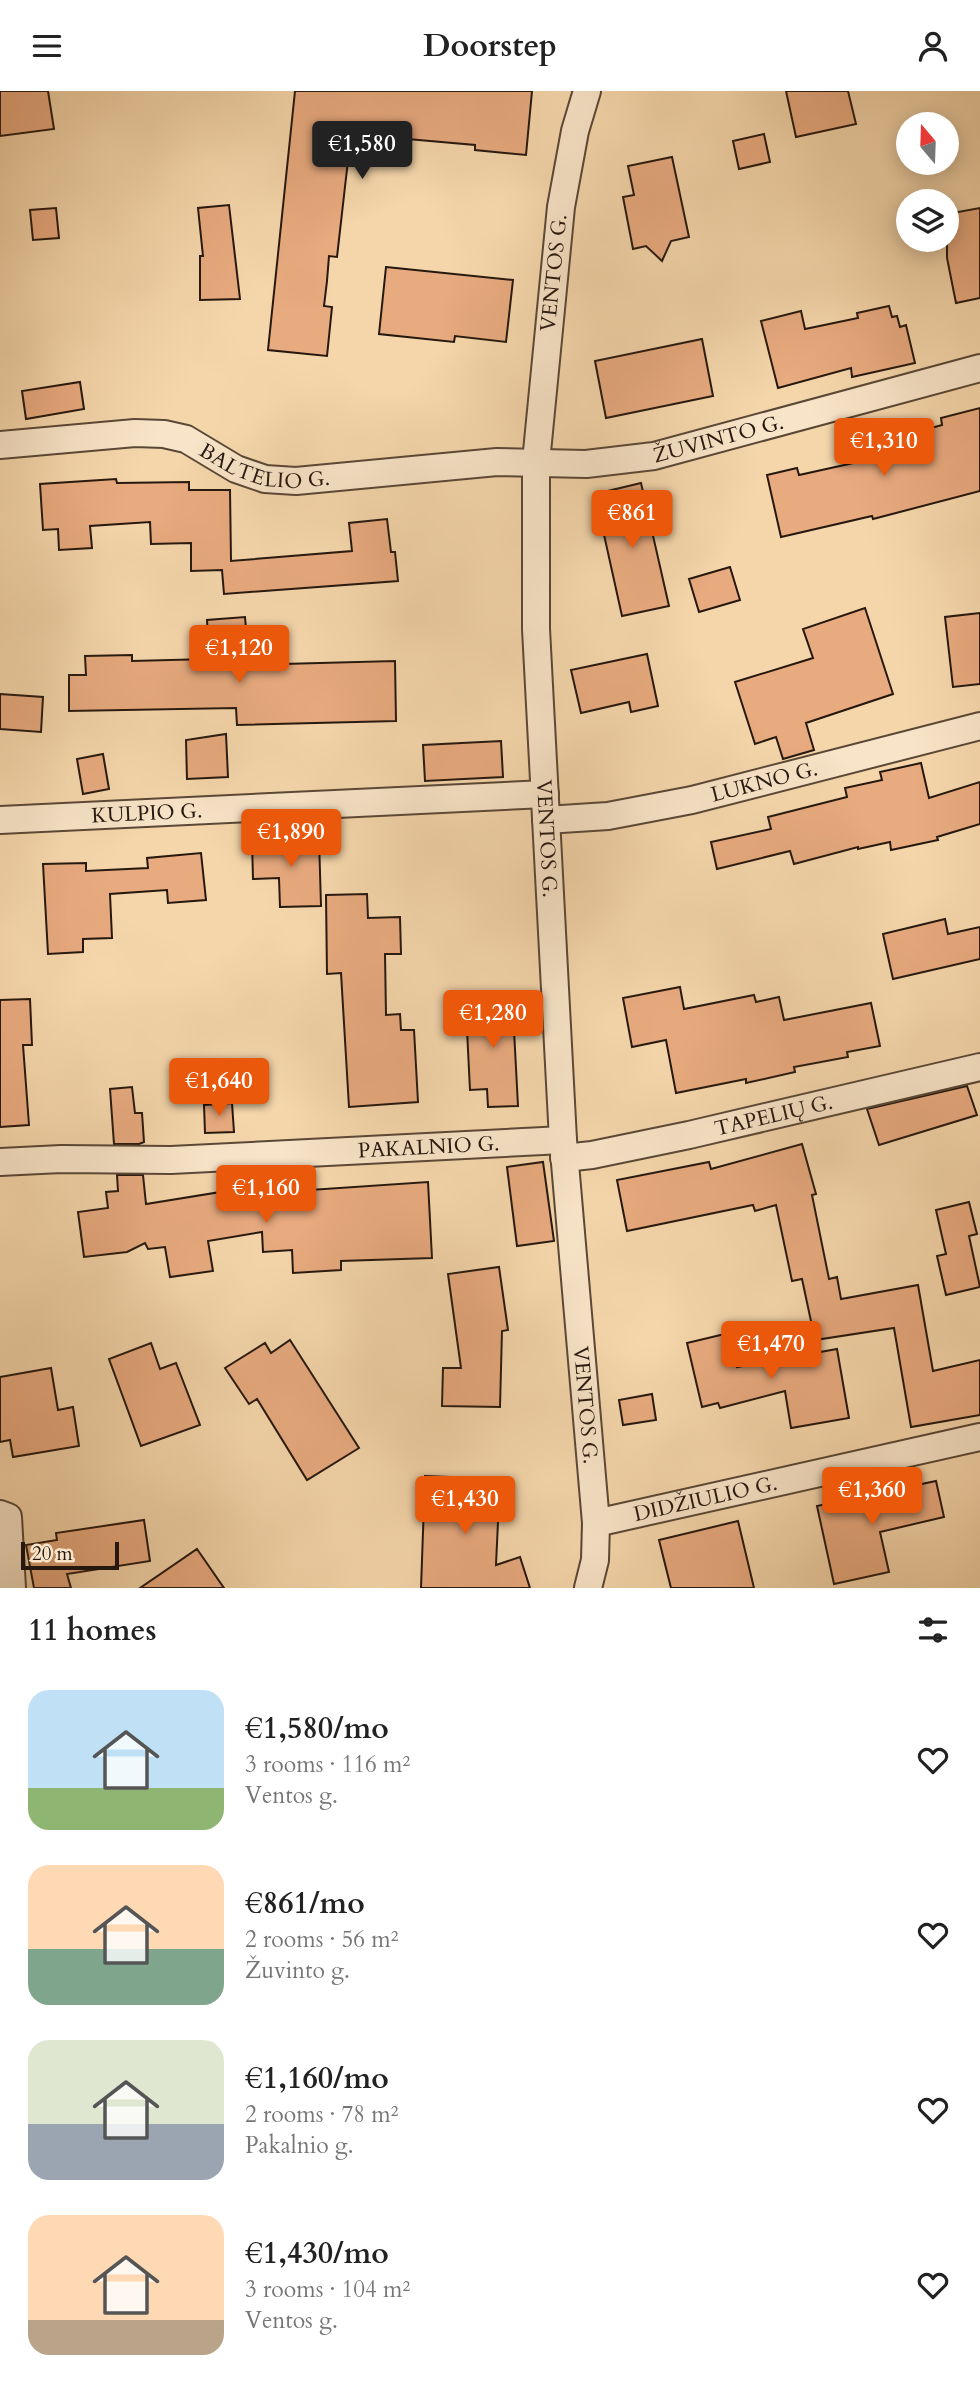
<!DOCTYPE html>
<html lang="en">
<head>
<meta charset="utf-8">
<style>
  :root { --surface:#fff; --page:#f6f6f6; --text:#222; --muted:#767676; --accent:#ea580c }
  body { margin:0; font-family:Cardo,serif; background:var(--page); color:var(--text); height:100vh; display:flex; flex-direction:column; font-size:26px; white-space:nowrap }
  * { box-sizing:border-box; margin:0 }
  p { font-size:23px; color:var(--muted) }
  .icon { flex:none; width:38px; height:38px; fill:none; stroke:currentColor; stroke-width:2; stroke-linecap:round; stroke-linejoin:round }
  .map { position:relative; height:1497px; overflow:hidden }
  .drawer { display:flex; flex-direction:column; background:var(--surface); flex:1 }
  .drawer>* { flex:none }
  .needle { width:46px; rotate:341deg }
  .buttons { position:absolute; left:896px; top:21px; display:grid; gap:14px }
  .buttons a { display:grid; place-items:center; width:63px; height:63px; border-radius:50%; background:var(--surface); box-shadow:0 4px 18px #0003; font-size:35px }
  .scale { position:absolute; left:21px; bottom:18px; width:98px; box-sizing:border-box; padding-left:7px; border:4px solid #26180f; border-top:0; font-size:19px; line-height:24px; white-space:nowrap; color:#26180f; -webkit-text-stroke:5px #f8e4c8; paint-order:stroke }
  .price { position:absolute; translate:-50% -60px; padding:0 16px; border-radius:7px; background:var(--accent); color:#fff; font-size:23px; line-height:46px; filter:drop-shadow(0 2px 4px #0008) }
  .price::after { content:''; position:absolute; left:50%; top:42px; width:21px; height:16px; margin-left:-10px; background:inherit; clip-path:polygon(0 0,100% 0,50% 100%) }
  .price.current { background:#222; color:#fff }
  ul { padding:0; list-style:none }
  li { display:flex; align-items:center; gap:21px; height:175px; padding:0 28px }
  li span { display:grid; place-items:center; flex:none; width:196px; height:140px; border-radius:21px; color:#555 }
  li>.icon { margin-inline-start:auto }
  span .icon { width:84px; height:84px; fill:#fffc; stroke-width:1 }
  li b { font-size:30px }
  h2 { display:flex; justify-content:space-between; align-items:center; height:84px; padding:0 28px; font-size:30px }
  header { display:flex; justify-content:space-between; align-items:center; height:91px; padding:0 28px; background:var(--surface); font-size:32px; font-weight:800 }
  .map>svg:first-child { display:block }
</style>
</head>
<body>
<header><svg class="icon" aria-label="menu" viewBox="0 0 24 24"><path d="M4 6h16M4 12h16M4 18h16"/></svg>Doorstep<svg class="icon" aria-label="person" viewBox="0 0 24 24"><circle cx="12" cy="8" r="4"/><path d="M4 21q1-7 8-7t8 7"/></svg></header>
<div class="map">
<svg width="980" height="1497" viewBox="0 0 980 1497">
  <rect width="100%" height="100%" fill="#f5d6ab"/>
  <filter id="stains"><feTurbulence type="fractalNoise" baseFrequency=".00286" numOctaves="4"/><feColorMatrix values="0 0 0 0 .2 0 0 0 0 .09 0 0 0 0 .02 0 0 0 .5 -.17"/></filter>
  <radialGradient id="worn" r=".72"><stop offset=".6" stop-color="#630" stop-opacity="0"/><stop offset="1" stop-color="#630" stop-opacity=".3"/></radialGradient>
  <!-- building -->
  <path fill="#e8aa7f" stroke="#26180f" stroke-width="2" d="M0,0H48L54,38L0,45Z
    M295,0H532L526,64L475,59V54L351,43L337,166L329,165L327,190L324,215L332,216L327,265L268,259Z
    M786,0H848L856,33L796,46Z
    M764,43L770,71L739,78L733,50Z
    M672,66L689,146L671,150L662,170L646,155L633,158L623,106L634,104L628,75Z
    M229,114L240,208L200,209V165H203L198,117Z
    M56,117L59,147L33,149L30,119Z
    M980,117V207L956,212L947,167V123Z
    M386,176L513,189L506,251L455,245L454,251L379,243Z
    M889,215L892,226L897,225L900,236L906,234L915,272L852,286L851,277L778,297L761,230L801,220L805,238L858,227L857,222Z
    M702,248L713,305L606,327L595,270Z
    M80,291L84,318L26,328L22,300Z
    M980,317V400L873,428L872,425L781,446L767,384L797,377L799,384L858,371L854,358L942,334L941,327Z
    M116,388L117,392L189,391V399H230L231,470L352,460L349,432L387,428L391,461H395L398,490L224,503L222,479L191,480V452L151,453L150,431L90,435L92,457L59,459L58,438L43,439L40,393Z
    M641,392L669,515L622,525L595,403Z
    M730,476L740,509L699,521L689,488Z
    M865,517L893,603L806,632L814,659L783,668L776,646L755,653L735,591L813,567L803,538Z
    M980,522V593L953,596L945,526Z
    M245,526L249,574L395,570L396,630L237,634L236,617L69,620V584H86L85,565L132,564V570L209,568L207,529Z
    M647,563L658,615L631,621L629,611L581,622L571,579Z
    M0,603L43,606L41,641L0,638Z
    M226,643L228,686L187,688L186,649Z
    M501,650L503,686L425,690L423,654Z
    M103,663L109,698L83,703L77,668Z
    M921,672L929,707L980,691V733L937,746L938,749L891,759L890,751L858,758V756L794,773L790,760L717,778L711,751L771,738L768,726L847,706L845,697L882,689L880,681Z
    M319,748L321,815L280,816L279,787L253,788L252,750Z
    M201,762L206,809L168,812L167,799L110,803L112,847L83,848V861L48,863L43,773L86,772V780L148,777L147,767Z
    M367,803L368,827L400,826L401,863H385L386,924L400,923L401,939H414L418,1011L349,1016L341,882L327,883L326,804Z
    M945,828L948,843L980,836V868L893,888L883,843Z
    M680,896L684,918L754,904L756,911L779,906L784,929L871,912L880,955L847,961L848,966L794,976L795,981L746,992V988L676,1002L666,949L632,956L623,907Z
    M512,901L518,1015L488,1016L487,998L470,999L466,919H485L484,902Z
    M30,908L32,954H23L29,1034L0,1036V909Z
    M967,995L977,1024L879,1054L867,1018Z
    M132,996L135,1022H142L144,1051L139,1053H114L110,998Z
    M232,1012L234,1041L205,1042L204,1014Z
    M802,1053L816,1103L812,1104L829,1188L837,1186L841,1208L918,1194L933,1280L980,1269V1324L911,1336L894,1237L815,1249L802,1188L792,1190L776,1114L755,1120L753,1114L627,1140L617,1089L709,1071L711,1078Z
    M543,1071L554,1150L517,1155L507,1076Z
    M117,1084H143L146,1113L233,1099L234,1104L428,1091L432,1167L341,1170V1179L293,1182L292,1159L263,1161L262,1141L208,1150L213,1180L170,1186L165,1156L148,1158L145,1152L127,1161L84,1166L78,1121L108,1117L106,1101L118,1100Z
    M969,1111L977,1143L969,1145L980,1196L946,1204L937,1165L946,1163L936,1119Z
    M499,1176L508,1239L502,1240L500,1316L442,1315L443,1277H461L448,1183Z
    M729,1242L737,1276L837,1258L849,1327L791,1337L785,1300L720,1317L718,1312L702,1316L687,1252Z
    M290,1249L359,1357L307,1389L257,1308L249,1313L225,1277L265,1252L271,1262Z
    M151,1252L160,1278L176,1272L200,1334L141,1355L109,1268Z
    M51,1277L58,1319L73,1316L79,1355L13,1366L10,1349L0,1351V1286Z
    M652,1303L656,1329L623,1334L619,1309Z
    M425,1385L500,1388L496,1474L520,1466L530,1497H421Z
    M936,1390L944,1426L880,1441L889,1481L834,1493L817,1415Z
    M144,1429L150,1470L67,1483L71,1497H34L26,1454L57,1449L56,1442Z
    M738,1430L754,1497H671L659,1449Z
    M197,1458L224,1497H140Z"/>
  <g fill="none" stroke-linecap="round" stroke-linejoin="round">
    <!-- minor casing -->
    <g stroke="#5a4836" stroke-width="30">
      <g id="minor">
        <path id="s1" d="M587,0L575,40L561,116L536,371V538L563,1049L596,1432L595,1469L588,1497"/>
        <path id="s2" d="M0,354L135,342L164,343L186,348L236,378L265,388L296,390L497,371L586,373L654,365L980,277"/>
        <path id="s3" d="M0,729L545,703"/>
        <path id="s4" d="M546,729L608,725L692,709L980,635"/>
        <path id="s5" d="M564,1067L592,1064L689,1044L980,976"/>
        <path id="s6" d="M0,1071L61,1068L171,1069L563,1049"/>
        <path d="M0,1423L8,1426L12,1497"/>
        <path id="s7" d="M596,1432L980,1346"/>
      </g>
    </g>
    <!-- minor -->
    <use href="#minor" stroke="#f8e4c8" stroke-width="26"/>
  </g>
  <g text-anchor="middle" dominant-baseline="central" stroke-width="5" stroke-linejoin="round" paint-order="stroke">
    <!-- street labels -->
    <g font-size="21" fill="#26180f" stroke="#f8e4c8">
      <text transform="translate(554 182) rotate(-84)">VENTOS G.</text>
      <text stroke="none"><textPath href="#s2" startOffset="733">ŽUVINTO G.</textPath></text>
      <text stroke="none"><textPath href="#s2" startOffset="273">BALTELIO G.</textPath></text>
      <text stroke="none"><textPath href="#s4" startOffset="222">LUKNO G.</textPath></text>
      <text stroke="none"><textPath href="#s3" startOffset="147">KULPIO G.</textPath></text>
      <text stroke="none"><textPath href="#s1" startOffset="752">VENTOS G.</textPath></text>
      <text stroke="none"><textPath href="#s5" startOffset="214">TAPELIŲ G.</textPath></text>
      <text stroke="none"><textPath href="#s6" startOffset="429">PAKALNIO G.</textPath></text>
      <text stroke="none"><textPath href="#s1" startOffset="1320">VENTOS G.</textPath></text>
      <text stroke="none"><textPath href="#s7" startOffset="112">DIDŽIULIO G.</textPath></text>
    </g>
  </g>
  <rect width="100%" height="100%" filter="url(#stains)"/>
  <rect width="100%" height="100%" fill="url(#worn)"/>
</svg>
<div class="buttons">
<a><svg class="needle" viewBox="-14 -14 28 28"><path d="M0-13l5 13h-10z" fill="#e53935"/><path d="M0 13l5-13h-10z" fill="#767676"/></svg></a>
<a><svg class="icon" aria-label="layers" viewBox="0 0 24 24"><path d="M12 4l9 5-9 5-9-5zM3 14l9 5 9-5"/></svg></a>
</div>
<div class="scale">20 m</div>
<b class="price current" style="left:362px;top:90px">€1,580</b>
<b class="price" style="left:884px;top:387px">€1,310</b>
<b class="price" style="left:632px;top:459px">€861</b>
<b class="price" style="left:239px;top:594px">€1,120</b>
<b class="price" style="left:291px;top:778px">€1,890</b>
<b class="price" style="left:493px;top:959px">€1,280</b>
<b class="price" style="left:219px;top:1027px">€1,640</b>
<b class="price" style="left:266px;top:1134px">€1,160</b>
<b class="price" style="left:771px;top:1290px">€1,470</b>
<b class="price" style="left:872px;top:1436px">€1,360</b>
<b class="price" style="left:465px;top:1445px">€1,430</b>
</div>
<section class="drawer">
<h2>11 homes<svg class="icon" aria-label="filters" viewBox="0 0 24 24"><path d="M4 7h16M4 17h16"/><circle cx="9" cy="7" r="2"/><circle cx="15" cy="17" r="2"/></svg></h2>
<ul>
<li><span style="background:linear-gradient(#bfe0f5 70%,#8fb573 0)"><svg class="icon" aria-label="home" viewBox="0 0 24 24"><path d="M3 11l9-7 9 7M6 9v11h12V9"/></svg></span><div><b>€1,580/mo</b><p>3 rooms · 116 m²</p><p>Ventos g.</p></div><svg class="icon" aria-label="heart" viewBox="0 0 24 24"><path d="M12 20l-8-8c-3-5 5-10 8-4 3-6 11-1 8 4z"/></svg></li>
<li><span style="background:linear-gradient(#ffd9b3 60%,#7fa58c 0)"><svg class="icon" aria-label="home" viewBox="0 0 24 24"><path d="M3 11l9-7 9 7M6 9v11h12V9"/></svg></span><div><b>€861/mo</b><p>2 rooms · 56 m²</p><p>Žuvinto g.</p></div><svg class="icon" aria-label="heart" viewBox="0 0 24 24"><path d="M12 20l-8-8c-3-5 5-10 8-4 3-6 11-1 8 4z"/></svg></li>
<li><span style="background:linear-gradient(#dfe7d0 60%,#9aa5b1 0)"><svg class="icon" aria-label="home" viewBox="0 0 24 24"><path d="M3 11l9-7 9 7M6 9v11h12V9"/></svg></span><div><b>€1,160/mo</b><p>2 rooms · 78 m²</p><p>Pakalnio g.</p></div><svg class="icon" aria-label="heart" viewBox="0 0 24 24"><path d="M12 20l-8-8c-3-5 5-10 8-4 3-6 11-1 8 4z"/></svg></li>
<li><span style="background:linear-gradient(#ffd9b3 75%,#b9a48a 0)"><svg class="icon" aria-label="home" viewBox="0 0 24 24"><path d="M3 11l9-7 9 7M6 9v11h12V9"/></svg></span><div><b>€1,430/mo</b><p>3 rooms · 104 m²</p><p>Ventos g.</p></div><svg class="icon" aria-label="heart" viewBox="0 0 24 24"><path d="M12 20l-8-8c-3-5 5-10 8-4 3-6 11-1 8 4z"/></svg></li>
</ul>
</section>
</body>
</html>
